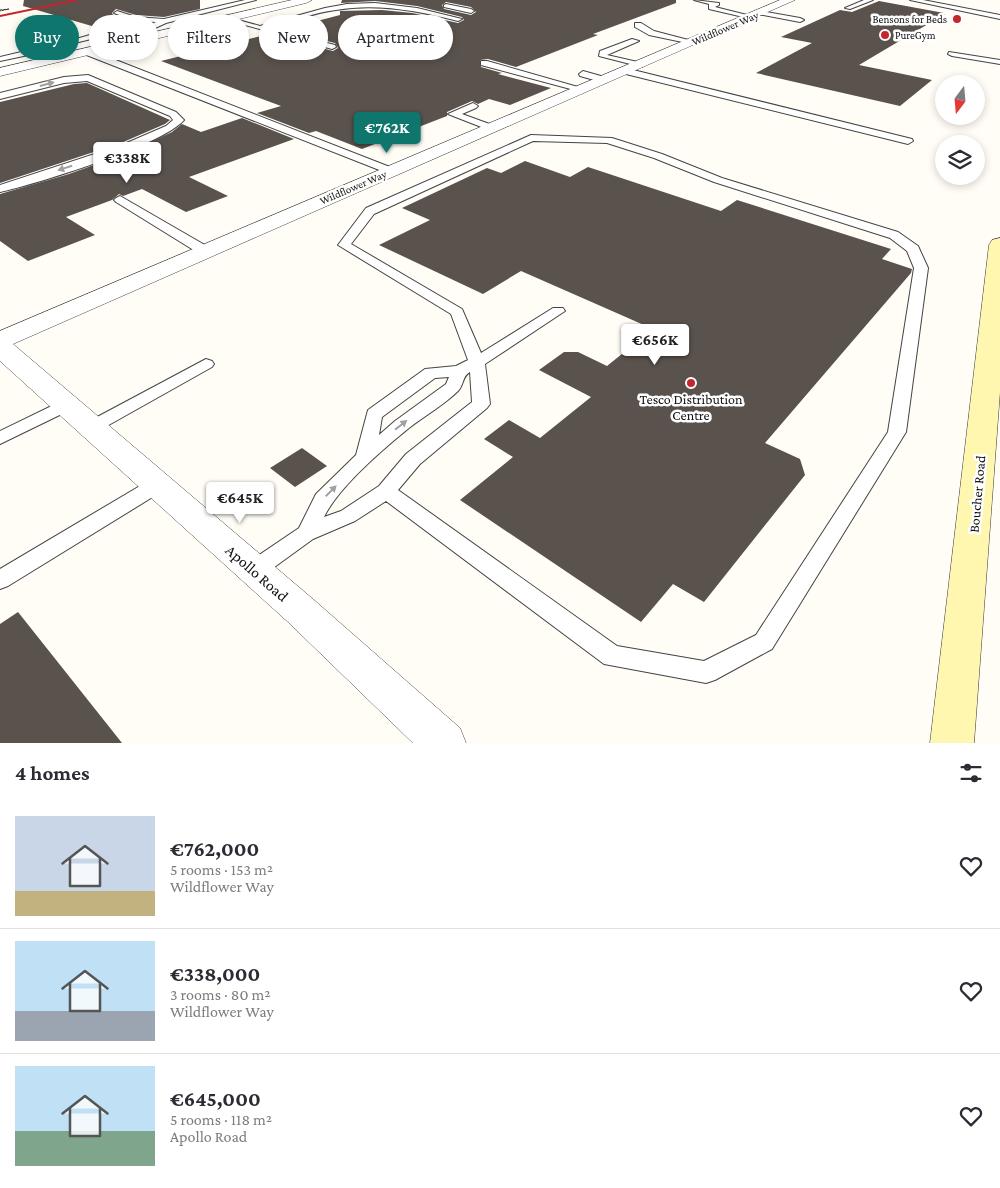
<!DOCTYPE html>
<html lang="en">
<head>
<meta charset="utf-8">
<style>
  :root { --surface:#fff; --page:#f7f7f7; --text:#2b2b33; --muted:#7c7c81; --line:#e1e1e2; --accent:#0f766e }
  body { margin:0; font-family:"Crimson Pro",serif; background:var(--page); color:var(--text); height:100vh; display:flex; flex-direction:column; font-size:19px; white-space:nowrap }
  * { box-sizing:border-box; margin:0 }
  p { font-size:16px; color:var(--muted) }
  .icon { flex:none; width:28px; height:28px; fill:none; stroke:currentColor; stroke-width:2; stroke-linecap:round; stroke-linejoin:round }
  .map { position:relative; height:743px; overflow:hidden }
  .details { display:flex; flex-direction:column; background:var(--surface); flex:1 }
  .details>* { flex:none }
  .banner { position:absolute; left:15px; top:15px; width:500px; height:45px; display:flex; gap:10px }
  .needle { width:32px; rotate:196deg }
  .controls { position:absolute; left:935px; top:75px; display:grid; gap:10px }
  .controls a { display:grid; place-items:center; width:50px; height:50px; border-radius:50%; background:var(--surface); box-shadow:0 2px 8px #0003; font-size:25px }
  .price { position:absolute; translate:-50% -42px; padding:0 11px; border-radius:5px; background:#fff; color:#222; font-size:16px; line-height:32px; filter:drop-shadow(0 1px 2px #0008) }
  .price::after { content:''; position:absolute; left:50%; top:30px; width:15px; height:11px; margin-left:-8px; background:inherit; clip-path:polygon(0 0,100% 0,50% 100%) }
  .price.on { background:var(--accent); color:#fff }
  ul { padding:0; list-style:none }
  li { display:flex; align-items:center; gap:15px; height:125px; padding:0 15px }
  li+li { border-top:1px solid var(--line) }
  li span { display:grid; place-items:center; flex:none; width:140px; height:100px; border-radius:0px; color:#555 }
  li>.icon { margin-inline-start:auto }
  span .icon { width:60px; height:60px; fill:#fffc; stroke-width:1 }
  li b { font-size:21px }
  h2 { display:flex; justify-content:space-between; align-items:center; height:60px; padding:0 15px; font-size:21px }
  .tag { padding:0 18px; border-radius:22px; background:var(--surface); box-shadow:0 2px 8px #0003; font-size:18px; line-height:45px }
  .tag.on { background:var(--accent); color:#fff }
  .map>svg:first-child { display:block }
</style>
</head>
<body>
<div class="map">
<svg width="1000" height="743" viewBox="0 0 1000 743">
  <rect width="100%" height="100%" fill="#fffdf5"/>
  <!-- building -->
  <path fill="#5a524d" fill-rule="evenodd" d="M24,0H200V9L164,17L136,15L116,9L112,13L113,15L134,23L149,24L141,27L140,24L109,31L23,6Z
    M342,0H676V3L593,34L598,35L516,67L488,59L480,60L481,67L502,73L498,74L551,88L510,105L489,99L478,104L472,101L447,112V116L362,149L316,131L309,133L257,113L281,106L161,61L269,34L333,51L338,48L335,43L283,30L340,15V11L382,10L412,13L458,23L464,20L462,17L417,6L375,1L341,3ZM446,2L471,7L476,12L471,15L444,9L442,5Z
    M879,1L944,13L941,14H945L859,65L932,80L900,106L756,73L812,43L781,37L840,10L852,12Z
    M87,83L170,120L165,124L121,143L0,183V102L74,84Z
    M242,118L294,139L189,177L228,196L186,212L142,189L123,196L119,194L112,200L66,217L95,235L28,261L0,241V194L69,174L127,153L172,132L182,124L201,132Z
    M525,161L570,177L588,167L721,211L737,200L891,249L882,259L912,269L911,273L765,443L800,459L805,475L704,602L673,584L641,622L460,500L513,457L484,439L509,420L540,438L591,397L539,370L564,352H578L607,366L653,329L521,271L483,294L379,245L430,220L402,208L487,168L501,173Z
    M302,448L327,466L295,487L270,468Z
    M18,612L122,743H0V624Z"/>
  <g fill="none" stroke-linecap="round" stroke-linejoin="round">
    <!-- lane casing -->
    <g stroke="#444" stroke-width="2">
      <path id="lane" d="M245,0H256L166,23L138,36L144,39L140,41L127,36L156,22L135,21L114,13L117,11L136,17L164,19Z
        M694,0L719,3V5L715,7L755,17L752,19L709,9V4Z
        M864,0H873L850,9L845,8Z
        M910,0H923L1000,15V19Z
        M375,3L417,8L462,19L458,21C418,11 377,3 336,10C313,13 291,21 268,28L335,45L336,47L332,49L223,19L227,17L260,26L325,8L347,4Z
        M446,4L471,9L474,11L471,13L444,7V5Z
        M760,11L800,18L804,20L800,22L758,14V12Z
        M635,23H641L654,31L696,42L692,44L649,35L635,27Z
        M104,31H107V35L59,47L55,45Z
        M632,39L639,41L607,55L642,63V67L599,56L600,51Z
        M34,49L58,60L51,62L33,54L0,61V57Z
        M84,50H90L395,169L397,171L391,174L387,173L84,54Z
        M949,52L1000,60V64L952,56L948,54Z
        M481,61H487L585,89L584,91H578L481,65Z
        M625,68L912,139L913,141L908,144L622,73V69Z
        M583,71L608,78L609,80L605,83L580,76L579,74Z
        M88,75L176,112L184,120C163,145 36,184 0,192V185L122,145L166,126L173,120L170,116L87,81L64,83L0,99V93L64,77Z
        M473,103L478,106L476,108L462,114L495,126V130H489L448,114Z
        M531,135L612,138L662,154L722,178L898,232L918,246L928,268L906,432L772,649L715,680L706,683L604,664L386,501L355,521L313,539L262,576L254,579L246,576L243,570L246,564L299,528L316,494L356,455L368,410L425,369L456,366L468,360L451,314L338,245L366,208ZM533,141L607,143L654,158L714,182L890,238L907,251L914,268L888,432L756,635L704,661L617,646L398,490L420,464L487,408L490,404L485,364L565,311L563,308H553L481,353L462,309L351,244L374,214ZM470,372L472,402L406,454L379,486L341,511L324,517C338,488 383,449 409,428C424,416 444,405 458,391C464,385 462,376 470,372ZM449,377L446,384L395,421L379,435L382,417L435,378Z
        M120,196L210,248L212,251L205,255L200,254L116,202L114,200L116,198Z
        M206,359L212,361L214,364L212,367L98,431L92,433L86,431L83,427L86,423Z
        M66,399L72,401L75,405L72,409L0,444V431Z
        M157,478L164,480L167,485L164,490L8,586L0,589V569L150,480Z"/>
    </g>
    <!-- street casing -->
    <g stroke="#444" stroke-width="1">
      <path id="street" d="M292,0H312L306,3L0,76V68Z
        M780,0H795L13,344L314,600L460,728L466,743H413L288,622L0,361V331Z"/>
    </g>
    <!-- secondary casing -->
    <g stroke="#333" stroke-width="1">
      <path id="secondary" d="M1000,238V392L974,743H930L989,245L992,240Z"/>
    </g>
    <!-- path -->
    <path stroke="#333" stroke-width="1" stroke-dasharray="2.5 1" stroke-linecap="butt" d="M0,10L9,9L0,11"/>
    <!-- lane -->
    <use href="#lane" fill="#fff" fill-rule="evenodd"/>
    <!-- street -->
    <use href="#street" fill="#fff" fill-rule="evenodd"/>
    <!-- secondary -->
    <use href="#secondary" fill="#fff6b0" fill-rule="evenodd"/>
    <!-- rail -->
    <path stroke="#c4262e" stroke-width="2" d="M0,16L77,0"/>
  </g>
  <!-- one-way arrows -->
  <defs><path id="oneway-solid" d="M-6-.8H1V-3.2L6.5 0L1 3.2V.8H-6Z" transform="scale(1.25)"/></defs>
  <g fill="#a0a0a0">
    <use href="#oneway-solid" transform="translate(47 84) rotate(-15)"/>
    <use href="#oneway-solid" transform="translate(65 168) rotate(162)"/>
    <use href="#oneway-solid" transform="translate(401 425) rotate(-38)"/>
    <use href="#oneway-solid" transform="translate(331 491) rotate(-45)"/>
  </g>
  <!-- markers -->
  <g fill="#c4262e" stroke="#fff" stroke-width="2">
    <circle cx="957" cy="19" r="5"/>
    <circle cx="885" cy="35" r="5"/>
    <circle cx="691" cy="383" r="5"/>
  </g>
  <g text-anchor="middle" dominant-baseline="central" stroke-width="5" stroke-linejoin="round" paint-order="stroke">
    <!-- far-poi labels -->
    <g font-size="11" fill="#111" stroke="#fff" text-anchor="end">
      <text x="947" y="19">Bensons for Beds</text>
      <text x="895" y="35" text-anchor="start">PureGym</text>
    </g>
    <!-- far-street labels -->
    <g font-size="11" fill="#111" stroke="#fff">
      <text transform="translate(725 28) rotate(-23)">Wildflower Way</text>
      <text transform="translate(353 187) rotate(-23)">Wildflower Way</text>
    </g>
    <!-- poi labels -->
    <g font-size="14" fill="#111" stroke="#fff">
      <text x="691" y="399">Tesco Distribution<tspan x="691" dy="16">Centre</tspan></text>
    </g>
    <!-- street labels -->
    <g font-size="14" fill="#111" stroke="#fff">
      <text transform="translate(977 494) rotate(-85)">Boucher Road</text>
    </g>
    <!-- near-street labels -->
    <g font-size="16" fill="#111" stroke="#fff">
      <text transform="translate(257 573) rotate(41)">Apollo Road</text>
    </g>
  </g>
</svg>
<div class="controls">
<a><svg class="needle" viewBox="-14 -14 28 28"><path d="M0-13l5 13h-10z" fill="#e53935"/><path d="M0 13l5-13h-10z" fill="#7c7c81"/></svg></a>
<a><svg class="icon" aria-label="layers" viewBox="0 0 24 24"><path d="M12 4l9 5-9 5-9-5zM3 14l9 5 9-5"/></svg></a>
</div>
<b class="price on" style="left:387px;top:154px">€762K</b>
<b class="price" style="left:127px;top:184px">€338K</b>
<b class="price" style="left:655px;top:366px">€656K</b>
<b class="price" style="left:240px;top:524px">€645K</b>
<div class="banner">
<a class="tag on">Buy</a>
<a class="tag">Rent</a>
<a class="tag">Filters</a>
<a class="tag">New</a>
<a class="tag">Apartment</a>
</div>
</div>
<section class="details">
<h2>4 homes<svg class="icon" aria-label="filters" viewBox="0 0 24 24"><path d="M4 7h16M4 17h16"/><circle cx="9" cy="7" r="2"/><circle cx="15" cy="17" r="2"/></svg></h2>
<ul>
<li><span style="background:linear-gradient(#c9d6e8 75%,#c2b280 0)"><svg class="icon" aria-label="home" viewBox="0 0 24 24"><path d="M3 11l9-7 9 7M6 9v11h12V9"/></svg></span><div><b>€762,000</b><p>5 rooms · 153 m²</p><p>Wildflower Way</p></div><svg class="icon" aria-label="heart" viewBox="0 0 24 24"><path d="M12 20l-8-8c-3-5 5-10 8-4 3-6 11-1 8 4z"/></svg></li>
<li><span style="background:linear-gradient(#bfe0f5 70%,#9aa5b1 0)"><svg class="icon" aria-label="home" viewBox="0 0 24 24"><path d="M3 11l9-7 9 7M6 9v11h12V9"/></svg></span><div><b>€338,000</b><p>3 rooms · 80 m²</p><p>Wildflower Way</p></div><svg class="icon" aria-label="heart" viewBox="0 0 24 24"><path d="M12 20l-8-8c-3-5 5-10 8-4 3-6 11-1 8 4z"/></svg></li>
<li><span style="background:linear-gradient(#bfe0f5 65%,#7fa58c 0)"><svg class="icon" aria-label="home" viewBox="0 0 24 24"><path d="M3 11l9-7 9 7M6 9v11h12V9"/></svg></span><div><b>€645,000</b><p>5 rooms · 118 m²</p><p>Apollo Road</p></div><svg class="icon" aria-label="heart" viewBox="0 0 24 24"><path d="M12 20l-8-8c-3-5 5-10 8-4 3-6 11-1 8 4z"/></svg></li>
</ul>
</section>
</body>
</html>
